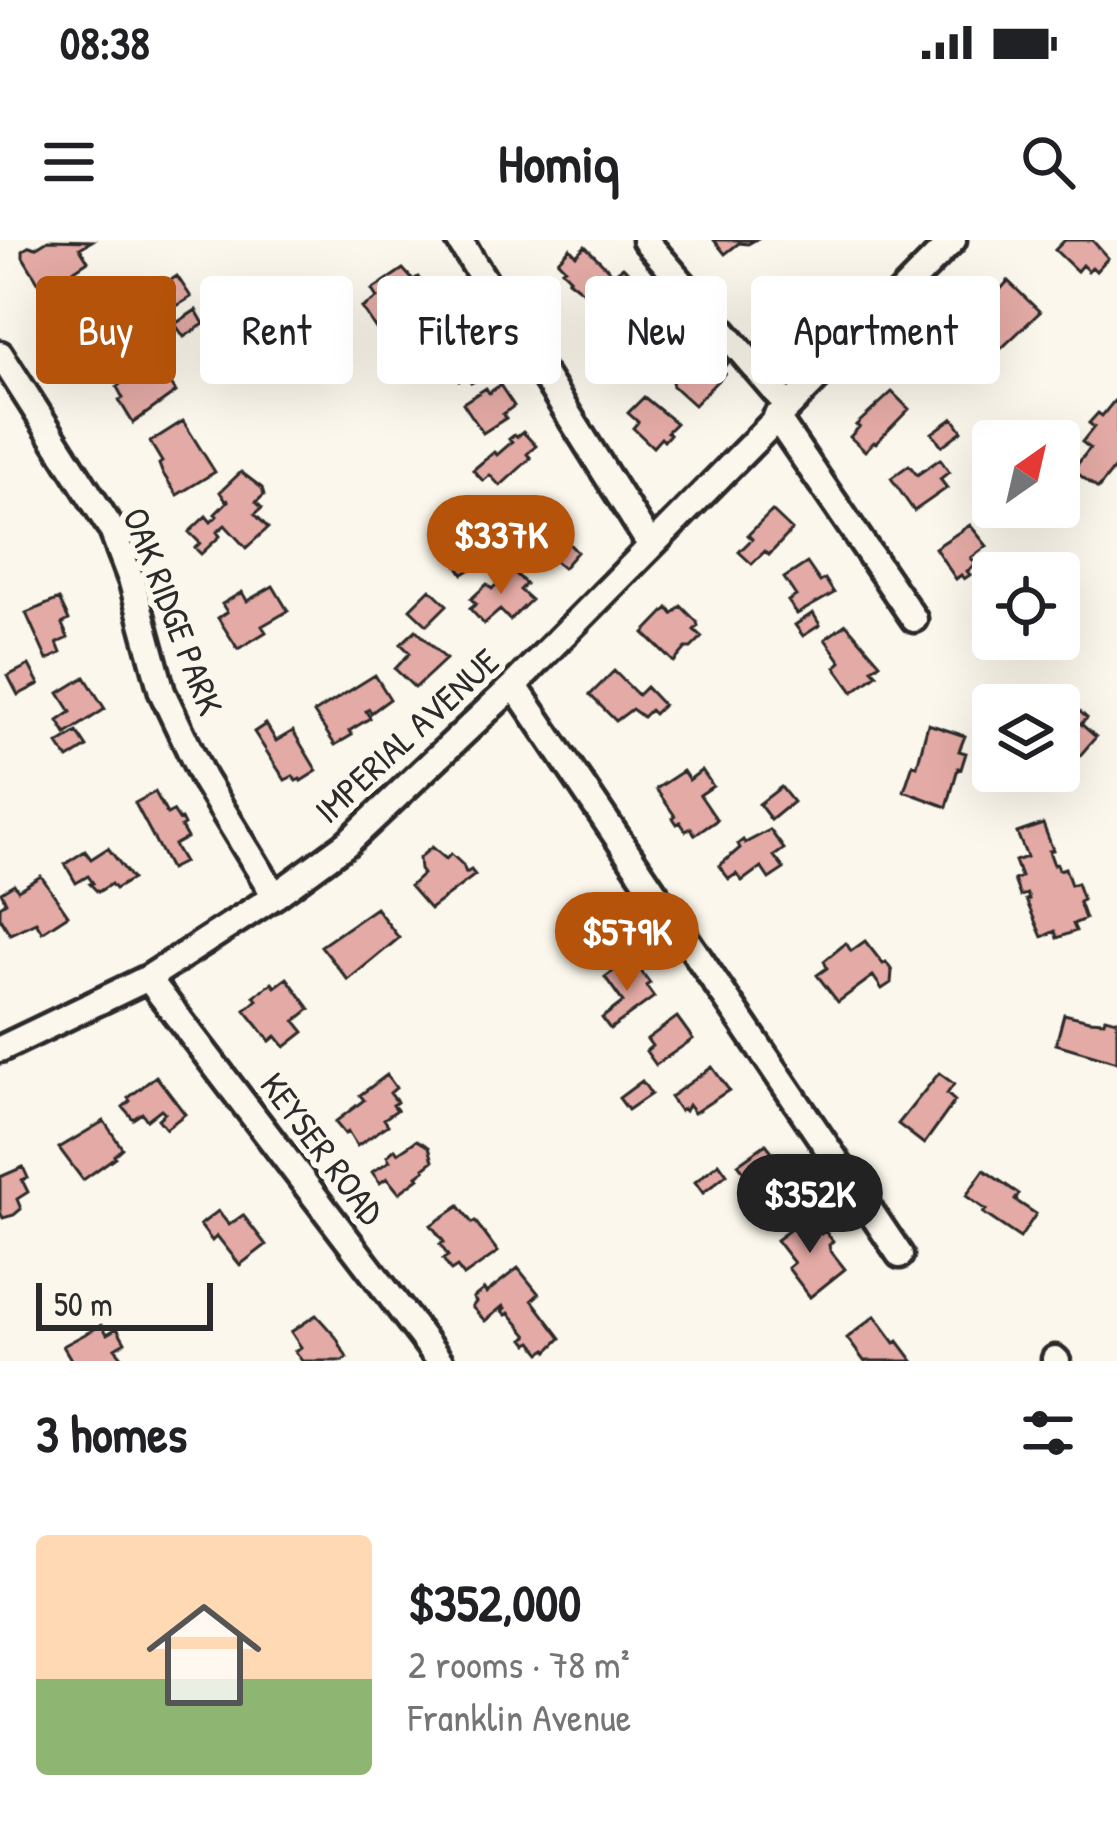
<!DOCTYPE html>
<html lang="en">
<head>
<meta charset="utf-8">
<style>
  :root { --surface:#fff; --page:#f2f2f2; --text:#202124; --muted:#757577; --line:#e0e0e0; --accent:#b45309 }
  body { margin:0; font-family:"Patrick Hand",sans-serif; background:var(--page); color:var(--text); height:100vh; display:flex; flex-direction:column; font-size:45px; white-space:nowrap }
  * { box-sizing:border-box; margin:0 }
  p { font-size:39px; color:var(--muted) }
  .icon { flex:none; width:66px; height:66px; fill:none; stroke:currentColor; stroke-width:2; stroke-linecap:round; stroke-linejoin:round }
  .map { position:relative; height:1121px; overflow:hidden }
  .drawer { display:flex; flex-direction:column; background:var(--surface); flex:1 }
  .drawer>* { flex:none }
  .guide { position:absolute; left:36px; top:36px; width:1047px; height:108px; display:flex; gap:24px }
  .needle { width:78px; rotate:34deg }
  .fabs { position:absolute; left:972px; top:180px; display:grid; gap:24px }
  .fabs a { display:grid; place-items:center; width:108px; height:108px; border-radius:12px; background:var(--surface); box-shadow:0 12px 48px #0002; font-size:60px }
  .scale { position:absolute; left:36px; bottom:30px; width:177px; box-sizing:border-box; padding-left:12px; border:6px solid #2b2b2b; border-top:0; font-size:33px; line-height:42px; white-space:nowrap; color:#2b2b2b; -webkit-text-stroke:9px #fbf7ec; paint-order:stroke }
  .price { position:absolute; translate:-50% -102px; padding:0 27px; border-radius:42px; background:var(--accent); color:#fff; font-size:39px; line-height:78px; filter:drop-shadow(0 3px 6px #0008) }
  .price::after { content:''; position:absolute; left:50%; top:72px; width:36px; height:27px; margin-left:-18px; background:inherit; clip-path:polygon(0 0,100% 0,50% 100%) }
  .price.active { background:#222; color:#fff }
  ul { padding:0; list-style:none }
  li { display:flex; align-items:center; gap:36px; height:300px; padding:0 36px }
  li+li { border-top:3px solid var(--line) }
  li span { display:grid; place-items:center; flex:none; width:336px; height:240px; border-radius:12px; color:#555 }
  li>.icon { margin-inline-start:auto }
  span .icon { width:144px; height:144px; fill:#fffc; stroke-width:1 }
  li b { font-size:51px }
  h2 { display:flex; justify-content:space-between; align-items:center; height:144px; padding:0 36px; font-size:51px }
  .chip { padding:0 42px; border-radius:12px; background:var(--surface); box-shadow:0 12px 48px #0002; font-size:42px; line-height:108px }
  .chip.active { background:var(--accent); color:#fff }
  .status { display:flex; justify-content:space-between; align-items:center; height:84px; padding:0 60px; background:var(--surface); direction:ltr }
  .status svg { height:33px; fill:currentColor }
  header { display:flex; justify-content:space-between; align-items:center; height:156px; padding:0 36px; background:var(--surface); font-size:54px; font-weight:700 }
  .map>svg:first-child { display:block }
</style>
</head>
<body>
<div class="status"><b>08:38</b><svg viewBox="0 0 49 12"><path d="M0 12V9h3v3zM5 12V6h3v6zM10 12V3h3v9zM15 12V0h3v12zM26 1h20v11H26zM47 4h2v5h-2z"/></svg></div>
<header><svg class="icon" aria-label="menu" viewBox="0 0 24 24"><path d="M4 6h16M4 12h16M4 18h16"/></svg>Homiq<svg class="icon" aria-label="search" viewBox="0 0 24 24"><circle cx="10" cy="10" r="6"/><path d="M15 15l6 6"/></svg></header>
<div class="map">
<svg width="1117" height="1121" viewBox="0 0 1117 1121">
  <rect width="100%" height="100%" fill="#fbf7ec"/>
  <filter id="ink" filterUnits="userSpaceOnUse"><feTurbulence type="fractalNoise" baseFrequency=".00833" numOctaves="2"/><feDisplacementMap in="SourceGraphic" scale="24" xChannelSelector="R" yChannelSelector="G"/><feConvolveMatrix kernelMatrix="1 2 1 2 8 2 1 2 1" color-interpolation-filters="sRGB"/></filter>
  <g filter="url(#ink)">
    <!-- building -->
    <path fill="#e4aaa5" stroke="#2b2b2b" stroke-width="3" d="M48,0L92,1L80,8L88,21L67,35L72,43L53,55L48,47L43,50L23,17V10L30,6L35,8Z
      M714,0H755L748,4L739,3L725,14Z
      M1065,0H1092L1108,18L1096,31L1092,27L1088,31L1082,25L1077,31L1055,10Z
      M585,6L613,34L623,27L638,42L604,77L588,62L591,58L568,40L570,38L562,30L565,28L558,21L570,8L576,15Z
      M403,29L413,40L418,37L428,52L421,56L430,69L406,85L401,77L378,92L362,68L377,58L372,50Z
      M177,36L191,57L167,72L154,51Z
      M1008,41L1040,72L990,119L984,114L983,116L961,92L972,81L968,77L979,65L981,67L992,59Z
      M108,56L122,76L114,80L119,88L87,111L67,79Z
      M196,70L204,84L184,97L175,84Z
      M485,90L501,117L484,128L487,134L471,143L467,136L459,141L453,133L461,128L456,119L467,111L463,104Z
      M440,94L448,107L424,122L417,109Z
      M713,105L730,120L721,130L725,133L694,165L673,146L672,142L678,135L671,129L688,112L697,121Z
      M140,124L143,136L160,126L176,152L133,183L119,160L123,158L117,147L127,138L124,134Z
      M500,145L514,166L503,174L506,178L483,193L463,163L486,148L489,153Z
      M892,152L909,169L876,203L874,202L865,211L850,197L859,187L856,185Z
      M644,157L676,183L667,192L670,194L664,201L661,198L653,207L633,188L638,182L628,173Z
      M1114,161L1117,163V225L1098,249L1073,230L1090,208L1082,202L1094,187L1089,183L1098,173L1102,176Z
      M953,178L962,191L942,206L932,193Z
      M183,181L215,232L177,255L162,232L159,224L162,222L150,202Z
      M523,192L536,206L527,214L531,218L500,246L490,235L483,241L473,230L494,212L497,215L512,202L509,199L514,195L517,197Z
      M940,219L949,232L940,239L947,248L914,271L891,238L909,225L917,235Z
      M241,232L262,248L264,255L256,262L262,268L255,274L268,288L246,308L225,285L217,292L220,296L201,314L195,308L200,303L189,292L206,276L211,282L217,276L215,274L229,260L226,261L220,252Z
      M506,261L519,280L507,288L495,270Z
      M772,271L792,290L769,315L765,311L752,324L739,312L752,299L748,295Z
      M484,272L498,294L480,306L488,318L463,334L448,312L472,297L464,285Z
      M970,285L987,306L971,318L976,325L967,331L970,335L964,339L961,335L956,339L935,308Z
      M552,286L577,312L563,328L547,315L543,320L527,304L539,291L544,296Z
      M1002,316L1010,327L1003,333H993L992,352L978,332Z
      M807,323L820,342L825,339L834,353L797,374L788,361L796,356L784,338Z
      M507,325L526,344L520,350L531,360L510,380L500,370L484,384L470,369L476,364L471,359L487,344L492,349L499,342L494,337Z
      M273,346L288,371L262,386L266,392L238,409L218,378L227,372L222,364L242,352L247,361Z
      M430,349L447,365L427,385L410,369Z
      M59,359L69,380L62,384L68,398L57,403L61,413L47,420L26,373Z
      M681,366L697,382L698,386L694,390L702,397L691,408H686L674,422L644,393L668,368L673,374Z
      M813,373L820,385L803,396L795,385Z
      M846,384L880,423L872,429L877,434L853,452L835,427L841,422L825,399Z
      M416,390L446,419L415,448L395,429L410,413L401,404Z
      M29,425L39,444L18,455L8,436Z
      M614,431L638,455L646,447L663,465L654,474L650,470L643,477L632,469L616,481L590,455Z
      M375,435L390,459L371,473L369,469L366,471L370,478L349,491L352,495L335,505L314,473Z
      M85,437L105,469L66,494L58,481L71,472L59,453Z
      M1059,453L1087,478L1081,484L1096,497L1064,534L1059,530V465H1048Z
      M266,484L276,501L293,491L317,531L301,541L300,539L296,541L293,536L285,540L254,492Z
      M928,484L965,496L959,511L966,513L961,529L958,528L947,567L904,551L913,524L917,526Z
      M77,492L87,507L68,519L58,504Z
      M702,530L713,546L700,555L717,580L695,595L691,588L686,591L680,582L677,584L673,578L675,576L656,549L683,531L689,540Z
      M781,547L793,562L771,580L759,564Z
      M155,552L167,574L173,571L179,580L181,579L184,585L181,587L187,598L174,605L184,622L170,629L135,563Z
      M1043,584L1053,610L1049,611L1054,625L1057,624L1059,630L1065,628L1071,645L1077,643L1083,660L1079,662L1085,679L1073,684L1076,691L1057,698L1055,691L1042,697L1026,660L1029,659L1027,654L1020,656L1014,640L1021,637L1015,621L1027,617L1017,593Z
      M770,590L784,609L774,616L784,629L769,639L761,627L742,641L736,634L729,639L719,626L740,608L738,604L743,600L745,603Z
      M432,607L446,619L451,614L463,625L466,633L471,630L475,635L430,669L410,646L423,634L420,630L419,618Z
      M108,608L132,639L115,649L111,644L98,652L90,644L93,643L88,636L76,643L65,624L85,611L91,619Z
      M41,636L68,675L42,692L36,682L10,694L0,678V666L6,662L1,652L14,644L18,650Z
      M376,668L399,698L348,740L321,706Z
      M604,674L618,692L614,695L622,707L596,726L571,695L595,675L598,679Z
      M865,701L883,724L886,722L892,731L891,743L882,749L873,736L838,762L817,735L827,728L824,721L846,703L851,711Z
      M622,725L628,734L638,727L650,743L646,746L654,757L610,789L602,778L623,762L605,737Z
      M287,738L310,769L295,781L304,792L285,807L276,796L270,801L245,770L257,760L254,756L272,743L275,747Z
      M1064,774L1089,780L1104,781L1105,777L1117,780V822L1056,804Z
      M677,777L693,799L656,825L646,811L652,806L647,799Z
      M712,827L729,850L694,873L688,865L685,871L683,869L680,871L670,857Z
      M939,833L954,844L947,854L955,861L924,904L898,884Z
      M387,835L396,848L390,853L397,862L393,865L397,870L384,879L388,885L357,906L348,892L345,894L335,882L364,860L360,855Z
      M156,836L185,874L166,889L158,879L165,873L161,869L147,880L142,873L133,879L123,867L130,861L128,858Z
      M642,841L651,854L628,870L619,858Z
      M104,881L122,908L114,915L115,917L83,940L59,908Z
      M417,900L429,907L433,921L424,928L425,930L417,936L419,938L399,953L387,938L380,943L372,932L390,921L387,916L395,909L398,913Z
      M766,904L788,932L761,953L738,924Z
      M719,923L727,934L703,953L695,942Z
      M23,927L28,938L22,940L28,952L17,959L21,969L14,975L3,978L0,972V937Z
      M984,930L1019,954L1015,960L1036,974L1020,998L983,973L986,970L966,956Z
      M459,966L472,983L475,981L498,1012L464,1036L457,1027L451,1031L443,1019L448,1016L440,1004L444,1002L431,985Z
      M218,971L229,985L243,975L266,1005L240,1025L217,996L212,1001L200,985Z
      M808,976L821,994L825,991L833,1001L829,1005L830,1010L845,1029L810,1057L788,1028L794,1023L776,1000Z
      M518,1028L539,1054L532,1060L561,1098L548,1111L547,1109L541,1113L532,1102L528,1104L524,1099L528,1096L509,1073L506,1075L502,1071L505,1068L503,1066L485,1081L472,1067L476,1062L473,1058L484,1049L486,1053Z
      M316,1075L336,1097L347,1118L343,1121H302L295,1111L301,1107L291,1092Z
      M875,1076L895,1103L898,1101L913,1121H864L847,1098Z
      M102,1085L107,1094L117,1088L125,1102L115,1108L125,1120L72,1121L63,1106Z"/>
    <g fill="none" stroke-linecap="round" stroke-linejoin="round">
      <!-- minor casing -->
      <g stroke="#2b2b2b" stroke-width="33">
        <path id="minor" d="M459,0L651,306
          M645,0L787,165
          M0,114L112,290L132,342L162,452L203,538L275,656
          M776,177L914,379
          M514,445L900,1015
          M148,738L440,1121
          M0,809L148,738L275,656L346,604L514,445L953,0
          M1055,1119L1057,1121"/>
      </g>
      <!-- minor -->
      <use href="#minor" stroke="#fbf7ec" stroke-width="24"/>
    </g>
  </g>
  <g text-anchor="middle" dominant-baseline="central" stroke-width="12" stroke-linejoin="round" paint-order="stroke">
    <!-- street labels -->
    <g font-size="36" fill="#2b2b2b" stroke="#fbf7ec">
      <text transform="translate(174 371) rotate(69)">OAK RIDGE PARK</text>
      <text transform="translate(406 495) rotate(-43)">IMPERIAL AVENUE</text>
      <text transform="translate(323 908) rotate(53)">KEYSER ROAD</text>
    </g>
  </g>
</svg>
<div class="fabs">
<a><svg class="needle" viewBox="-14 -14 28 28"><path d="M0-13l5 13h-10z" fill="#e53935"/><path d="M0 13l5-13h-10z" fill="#757577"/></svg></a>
<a><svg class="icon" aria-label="locate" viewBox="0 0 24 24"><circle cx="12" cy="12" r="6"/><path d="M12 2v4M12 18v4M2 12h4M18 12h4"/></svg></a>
<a><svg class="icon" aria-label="layers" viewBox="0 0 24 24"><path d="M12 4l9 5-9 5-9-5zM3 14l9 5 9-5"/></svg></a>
</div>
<div class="scale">50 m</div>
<b class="price" style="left:501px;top:357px">$337K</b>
<b class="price" style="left:627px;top:754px">$579K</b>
<b class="price active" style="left:810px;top:1016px">$352K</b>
<div class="guide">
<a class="chip active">Buy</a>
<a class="chip">Rent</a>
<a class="chip">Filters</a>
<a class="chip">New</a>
<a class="chip">Apartment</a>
</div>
</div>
<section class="drawer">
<h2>3 homes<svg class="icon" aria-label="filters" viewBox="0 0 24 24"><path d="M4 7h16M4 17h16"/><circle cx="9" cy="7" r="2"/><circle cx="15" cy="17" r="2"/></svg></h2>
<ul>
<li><span style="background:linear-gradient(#ffd9b3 60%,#8fb573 0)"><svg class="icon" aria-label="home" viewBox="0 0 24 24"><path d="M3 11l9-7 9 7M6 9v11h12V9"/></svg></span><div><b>$352,000</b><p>2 rooms · 78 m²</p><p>Franklin Avenue</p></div></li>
</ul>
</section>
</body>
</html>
